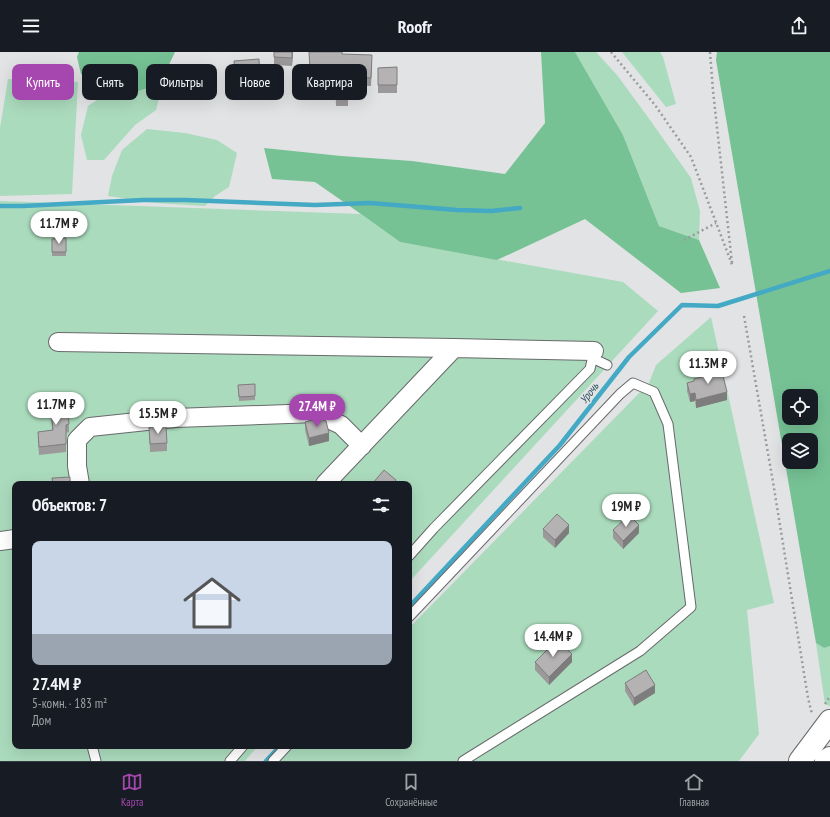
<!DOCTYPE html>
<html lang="ru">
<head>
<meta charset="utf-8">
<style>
  :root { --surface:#171b24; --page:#242831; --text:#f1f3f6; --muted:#9ea1a6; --line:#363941; --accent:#a647b0 }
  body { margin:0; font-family:"PT Sans Narrow",sans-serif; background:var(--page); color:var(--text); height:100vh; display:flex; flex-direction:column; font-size:15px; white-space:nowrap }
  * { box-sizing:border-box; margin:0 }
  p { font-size:13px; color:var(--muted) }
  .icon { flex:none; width:22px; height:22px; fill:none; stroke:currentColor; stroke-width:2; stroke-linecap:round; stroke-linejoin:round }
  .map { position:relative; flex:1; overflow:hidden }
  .side { position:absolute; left:12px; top:429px; width:400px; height:268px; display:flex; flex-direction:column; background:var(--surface); border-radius:8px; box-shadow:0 4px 16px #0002 }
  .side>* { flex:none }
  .hud { position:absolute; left:12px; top:12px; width:400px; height:36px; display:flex; gap:8px }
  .buttons { position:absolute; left:782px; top:337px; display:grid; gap:8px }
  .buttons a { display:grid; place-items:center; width:36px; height:36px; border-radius:8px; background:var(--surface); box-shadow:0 4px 16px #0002; font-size:20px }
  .price { position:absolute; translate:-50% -34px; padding:0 9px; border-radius:14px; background:#fff; color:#222; font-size:13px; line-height:26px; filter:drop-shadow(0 1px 2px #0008) }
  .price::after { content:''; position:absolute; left:50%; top:24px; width:12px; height:9px; margin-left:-6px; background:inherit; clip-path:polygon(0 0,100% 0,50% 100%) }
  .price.selected { background:var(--accent); color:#fff }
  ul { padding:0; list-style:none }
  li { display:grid; align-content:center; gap:8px; height:212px; padding:0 20px }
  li+li { border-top:1px solid var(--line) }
  li span { display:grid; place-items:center; height:124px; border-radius:8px; color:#555 }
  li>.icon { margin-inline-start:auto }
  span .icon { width:72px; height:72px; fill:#fffc; stroke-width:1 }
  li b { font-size:17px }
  h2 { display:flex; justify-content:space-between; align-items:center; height:48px; padding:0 20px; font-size:17px }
  .chip { padding:0 14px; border-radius:8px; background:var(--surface); box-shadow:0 4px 16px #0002; font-size:14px; line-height:36px }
  .chip.selected { background:var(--accent); color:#fff }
  header { display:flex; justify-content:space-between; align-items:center; height:52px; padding:0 20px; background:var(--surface); font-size:18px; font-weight:700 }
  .tab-bar { display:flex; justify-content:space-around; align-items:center; height:56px; border-top:1px solid var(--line); background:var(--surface); font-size:11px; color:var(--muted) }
  .tab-bar a { display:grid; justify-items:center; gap:2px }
  .tab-bar .selected { color:var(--accent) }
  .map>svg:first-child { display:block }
</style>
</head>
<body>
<header><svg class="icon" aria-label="menu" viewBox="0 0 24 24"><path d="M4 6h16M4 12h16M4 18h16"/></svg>Roofr<svg class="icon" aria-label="share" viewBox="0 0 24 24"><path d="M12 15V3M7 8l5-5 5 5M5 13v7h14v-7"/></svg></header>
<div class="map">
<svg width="830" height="709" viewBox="0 0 830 709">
  <rect width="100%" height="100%" fill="#e1e3e4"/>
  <!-- green -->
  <path fill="#abdbbd" d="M575,0H596L617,23L650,68L691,126L700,159L699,188L659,174L623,83Z
    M622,0H660L663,5L676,52L666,55Z
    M166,19L156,58L135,73L104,108H87L81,83L88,54L106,42L120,45L148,36Z
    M8,27L78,30L72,142L0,144V76Z
    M147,77L185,81L217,88L237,101L229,135L215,144L205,154L155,151L108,144L112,124L122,98Z
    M0,149L361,162L400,190L623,230L658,259L409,530V432H15V694H258L245,709H0Z
    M711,265L774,551L747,558L759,682L739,709H280L294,694H409V576L649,331L656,313Z
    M816,591L824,596L830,594V654L825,652Z"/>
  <!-- forest -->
  <path fill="#76c295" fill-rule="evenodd" d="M79,0H175L166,19L148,36L120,45L103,41L81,22L77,5Z
    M541,0H575L623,83L659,174L699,188L720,236L681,241L585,167L497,208L400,190L361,162L315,130L272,127L264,96L341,104L412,109L505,122L545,71Z
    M717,0H830V594L824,596L816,591L716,8ZM789,344H811V366H789ZM789,388H811V410H789Z"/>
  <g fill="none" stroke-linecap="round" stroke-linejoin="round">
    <!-- stream -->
    <path stroke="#43a9c4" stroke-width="4.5" d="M0,154H23L143,148H186L315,153L370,151L457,158L491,159L520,156
      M409,555L560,393L629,305L682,253L718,254L830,219
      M266,709L280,694"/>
    <!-- lane casing -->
    <g stroke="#68696b" stroke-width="11">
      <path id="lane" d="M592,306L607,313
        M409,504L434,476L590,317L594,299
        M409,565L620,342L633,331L654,340L668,372L691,555L640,599L463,709
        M92,694L96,709
        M230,709L243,694
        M273,709L287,694"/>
    </g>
    <!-- street casing -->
    <g stroke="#68696b" stroke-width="20">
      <path id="street" d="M58,290L454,296
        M80,432L77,414V388L90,375L175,366L316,361L341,373L362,394
        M325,432L454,296L594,299
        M0,489L15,487"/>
    </g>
    <!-- secondary casing -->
    <g stroke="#68696b" stroke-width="24">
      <path id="secondary" d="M800,709L830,669
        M826,709L830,706"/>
    </g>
    <!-- path -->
    <path stroke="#9a9b9c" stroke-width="2.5" stroke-dasharray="2 3" stroke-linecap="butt" d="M611,0L655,53L691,105L733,215
      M710,0L713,39L732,211
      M684,188L716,171
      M744,264L773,430L808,646L812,662
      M825,652L830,644"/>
    <!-- lane -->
    <use href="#lane" stroke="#fff" stroke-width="9"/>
    <!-- street -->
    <use href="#street" stroke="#fff" stroke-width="18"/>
    <!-- secondary -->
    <use href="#secondary" stroke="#fff" stroke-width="22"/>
  </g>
  <!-- wall -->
  <path fill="#9b9999" d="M293,0L292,14L274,13V5Z
    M309,0L342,2L372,11L371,34L348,33V54H336L335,23L310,24Z
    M234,9L260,29V37L235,38Z
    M397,15V41H378V16Z
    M66,186V204H52V187Z
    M701,321L727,348L696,356L695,349L690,350L687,339V331L694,329V327L701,325Z
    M255,332V348L239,349L238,333Z
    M50,349L69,372V380L66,381V400L39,403L38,388V380L52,378Z
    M305,370L329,389L309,394L305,378Z
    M149,375L167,391V399L150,400Z
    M543,477L569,481L555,496L543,485Z
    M613,478L639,481L623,497L613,486Z
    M535,610H572L549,633L535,618Z
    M625,631L655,641L634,654L625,639Z"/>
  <!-- shaded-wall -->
  <path fill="#7e7d7d" d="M292,0H293L292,14Z
    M727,340V348L696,356V348Z
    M695,341V349L690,350V342Z
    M329,381V389L309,394V386Z
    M396,428V432H393Z
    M569,473V481L555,496V488Z
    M639,473V481L623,497V489Z
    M572,602V610L549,633V625Z
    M655,633V641L634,654V646Z"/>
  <!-- building -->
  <path fill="#b4b2b2" stroke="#7e7d7d" d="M274,0H292V6L274,5Z
    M309,0H342V2L372,3L371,26L348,25V47H336L335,15L310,17Z
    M259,7L260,29L235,30L234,9Z
    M397,15V33H378V16Z
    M66,186V200H52V187Z
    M721,316L727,340L696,348L695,341L690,342L687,331L694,329V327L702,325L701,321Z
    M255,332V344L239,345L238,333Z
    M67,348L69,372L66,373V392L39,395L38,380L53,378L50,349Z
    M319,366L326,369L329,381L309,386L305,370Z
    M166,374L167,391L150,392L149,375Z
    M384,418L396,428L393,432H372Z
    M70,425V432H53L52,426Z
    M557,462L569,473L555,488L543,477Z
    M629,463L639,473L623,489L613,478Z
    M557,588L572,602L549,625L535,610Z
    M646,618L655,633L634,646L625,631Z"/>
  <g text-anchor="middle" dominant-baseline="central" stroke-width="3" stroke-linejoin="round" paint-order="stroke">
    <!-- water labels -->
    <g font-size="11" font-style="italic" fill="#224e5a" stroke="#e1e3e4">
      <text transform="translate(589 341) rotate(-52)">Урочь</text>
    </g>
  </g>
</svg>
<div class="buttons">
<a><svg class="icon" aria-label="locate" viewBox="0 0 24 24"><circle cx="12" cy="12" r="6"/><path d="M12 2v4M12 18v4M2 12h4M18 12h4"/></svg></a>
<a><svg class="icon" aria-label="layers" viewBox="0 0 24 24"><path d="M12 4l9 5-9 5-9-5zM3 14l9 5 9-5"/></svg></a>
</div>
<b class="price" style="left:59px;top:193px">11.7M ₽</b>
<b class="price" style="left:708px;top:333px">11.3M ₽</b>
<b class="price" style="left:56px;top:374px">11.7M ₽</b>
<b class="price selected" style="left:317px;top:376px">27.4M ₽</b>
<b class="price" style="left:158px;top:383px">15.5M ₽</b>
<b class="price" style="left:626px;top:476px">19M ₽</b>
<b class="price" style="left:553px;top:606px">14.4M ₽</b>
<div class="hud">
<a class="chip selected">Купить</a>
<a class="chip">Снять</a>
<a class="chip">Фильтры</a>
<a class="chip">Новое</a>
<a class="chip">Квартира</a>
</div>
<section class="side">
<h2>Объектов: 7<svg class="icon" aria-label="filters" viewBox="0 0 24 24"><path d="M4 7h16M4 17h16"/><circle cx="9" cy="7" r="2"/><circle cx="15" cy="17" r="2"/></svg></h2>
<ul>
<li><span style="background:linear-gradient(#c9d6e8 75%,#9aa5b1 0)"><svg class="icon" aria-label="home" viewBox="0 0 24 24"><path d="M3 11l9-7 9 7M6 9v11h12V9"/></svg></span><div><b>27.4M ₽</b><p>5-комн. · 183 m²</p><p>Дом</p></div></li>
</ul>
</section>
</div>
<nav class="tab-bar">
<a class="selected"><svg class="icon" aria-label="map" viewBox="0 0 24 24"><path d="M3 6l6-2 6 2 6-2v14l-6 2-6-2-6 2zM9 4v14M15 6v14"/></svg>Карта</a>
<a><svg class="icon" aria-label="saved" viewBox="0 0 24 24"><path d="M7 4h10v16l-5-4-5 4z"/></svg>Сохранённые</a>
<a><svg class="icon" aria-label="home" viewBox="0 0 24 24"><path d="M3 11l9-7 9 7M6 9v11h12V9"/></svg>Главная</a>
</nav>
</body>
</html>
